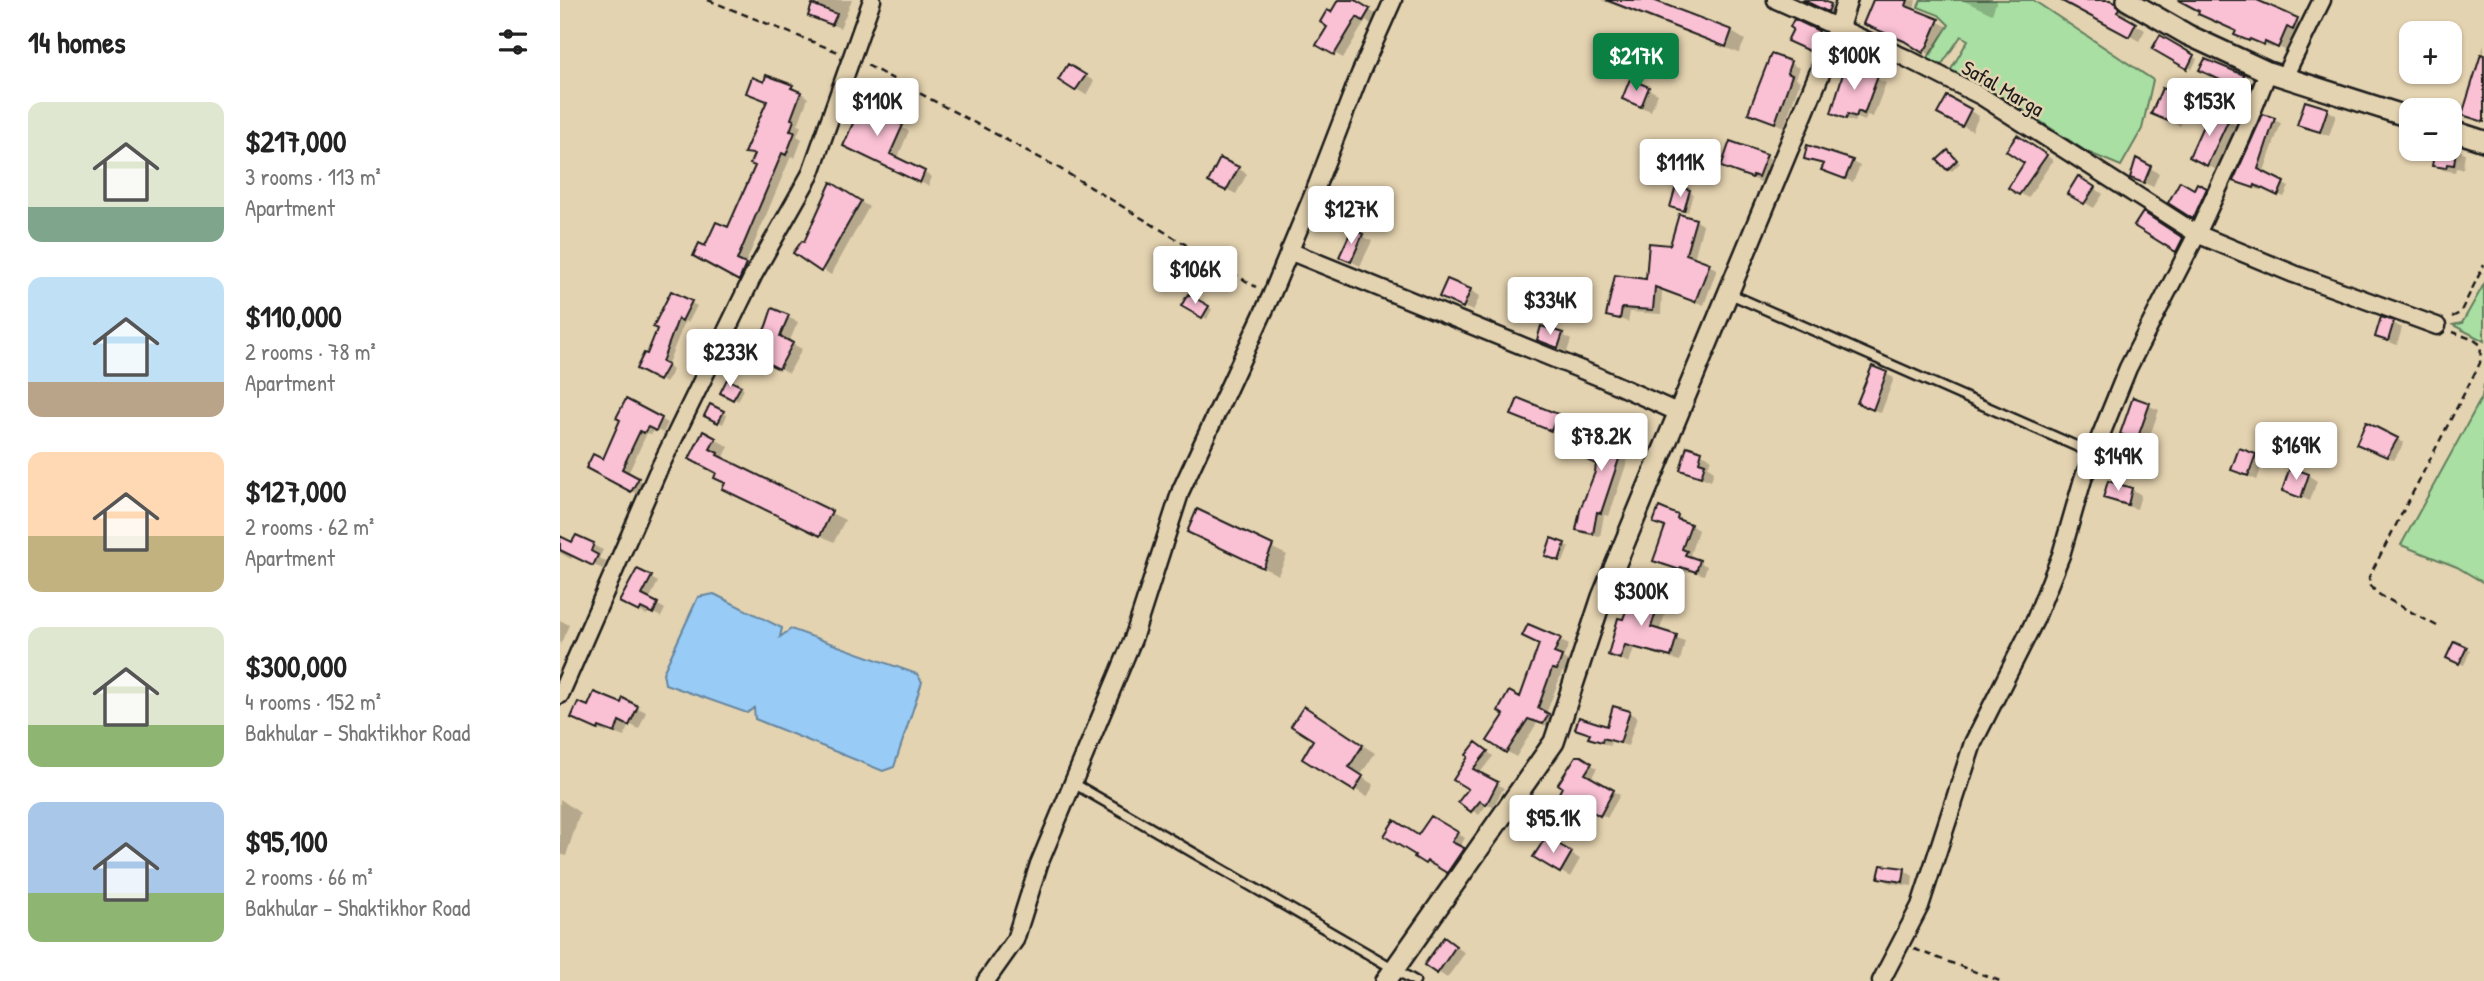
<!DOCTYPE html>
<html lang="en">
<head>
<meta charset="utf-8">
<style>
  :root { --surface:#fff; --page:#f6f6f6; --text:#222; --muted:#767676; --accent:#0b8043 }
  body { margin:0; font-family:"Patrick Hand",sans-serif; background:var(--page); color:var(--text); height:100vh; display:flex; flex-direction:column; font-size:26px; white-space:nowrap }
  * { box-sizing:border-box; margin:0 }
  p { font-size:23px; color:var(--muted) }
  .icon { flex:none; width:38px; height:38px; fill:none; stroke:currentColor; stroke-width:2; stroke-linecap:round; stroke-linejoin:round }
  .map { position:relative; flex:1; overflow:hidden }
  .sheet { display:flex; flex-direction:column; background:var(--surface); width:560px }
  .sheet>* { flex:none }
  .tools { position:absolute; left:1839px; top:21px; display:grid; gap:14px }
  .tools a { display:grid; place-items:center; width:63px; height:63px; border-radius:14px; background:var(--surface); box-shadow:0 2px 5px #0004; font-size:35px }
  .price { position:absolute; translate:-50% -60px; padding:0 16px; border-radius:7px; background:#fff; color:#222; font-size:23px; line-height:46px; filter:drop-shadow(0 2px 4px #0008) }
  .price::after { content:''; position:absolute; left:50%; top:42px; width:21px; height:16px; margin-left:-10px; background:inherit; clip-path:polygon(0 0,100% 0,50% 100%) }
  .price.selected { background:var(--accent); color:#fff }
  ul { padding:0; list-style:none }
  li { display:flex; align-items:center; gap:21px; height:175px; padding:0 28px }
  li span { display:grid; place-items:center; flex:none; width:196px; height:140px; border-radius:14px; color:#555 }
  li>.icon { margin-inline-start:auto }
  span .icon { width:84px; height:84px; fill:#fffc; stroke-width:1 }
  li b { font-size:30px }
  h2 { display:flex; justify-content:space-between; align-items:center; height:84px; padding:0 28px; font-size:30px }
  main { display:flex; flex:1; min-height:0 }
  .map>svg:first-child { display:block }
</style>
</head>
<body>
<main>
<section class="sheet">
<h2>14 homes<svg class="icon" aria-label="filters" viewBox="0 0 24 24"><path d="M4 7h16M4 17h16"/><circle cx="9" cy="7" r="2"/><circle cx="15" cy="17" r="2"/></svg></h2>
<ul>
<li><span style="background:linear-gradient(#dfe7d0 75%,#7fa58c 0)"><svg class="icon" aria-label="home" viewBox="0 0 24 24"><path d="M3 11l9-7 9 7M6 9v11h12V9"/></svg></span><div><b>$217,000</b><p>3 rooms · 113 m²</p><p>Apartment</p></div></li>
<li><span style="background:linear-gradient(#bfe0f5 75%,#b9a48a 0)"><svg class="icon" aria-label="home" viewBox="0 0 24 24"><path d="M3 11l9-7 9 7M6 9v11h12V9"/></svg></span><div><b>$110,000</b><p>2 rooms · 78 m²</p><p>Apartment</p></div></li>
<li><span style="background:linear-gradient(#ffd9b3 60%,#c2b280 0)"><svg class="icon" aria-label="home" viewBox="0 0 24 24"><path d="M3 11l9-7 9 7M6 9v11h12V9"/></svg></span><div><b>$127,000</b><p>2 rooms · 62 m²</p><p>Apartment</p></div></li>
<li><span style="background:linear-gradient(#dfe7d0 70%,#8fb573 0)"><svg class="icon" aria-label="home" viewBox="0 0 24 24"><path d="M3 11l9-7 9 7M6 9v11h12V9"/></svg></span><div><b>$300,000</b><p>4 rooms · 152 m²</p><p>Bakhular - Shaktikhor Road</p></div></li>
<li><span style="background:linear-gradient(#a9c7e8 65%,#8fb573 0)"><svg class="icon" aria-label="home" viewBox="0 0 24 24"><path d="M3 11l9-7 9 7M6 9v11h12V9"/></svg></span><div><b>$95,100</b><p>2 rooms · 66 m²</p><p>Bakhular - Shaktikhor Road</p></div></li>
</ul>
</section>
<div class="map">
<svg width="1924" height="981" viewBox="0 0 1924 981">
  <rect width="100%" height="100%" fill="#e4d3b0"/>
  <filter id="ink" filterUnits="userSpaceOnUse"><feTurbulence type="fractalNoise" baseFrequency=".0143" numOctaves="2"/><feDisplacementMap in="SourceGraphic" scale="14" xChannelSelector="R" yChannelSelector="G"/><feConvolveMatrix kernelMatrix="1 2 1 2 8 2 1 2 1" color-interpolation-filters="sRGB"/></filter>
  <g filter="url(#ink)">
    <!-- green -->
    <path fill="#a9dfa2" stroke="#627e5f" stroke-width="2" d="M1361,0H1473L1593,80L1582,129L1561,166L1527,152L1446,99L1389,73L1408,40L1401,36L1380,67L1367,59L1389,25L1379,15L1358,7Z
      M1924,284V341L1893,325L1902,323Z
      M1924,384V583L1897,567L1841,545L1922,397Z"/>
    <!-- water -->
    <path fill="#98cbf5" stroke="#66859e" stroke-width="2" d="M154,594L222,628L220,637L231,629L357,674L362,682L334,767L323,771L195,719L194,708L187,713L105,684L103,673L138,597Z"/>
    <!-- shadow -->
    <path fill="#0003" d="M260,0H292L280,28L257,19V8Z
      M780,0H793L817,15L811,24L806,20L783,58L759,44L769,26L771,15Z
      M1041,0H1089L1172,32L1185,40L1179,53Z
      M1243,0H1257L1280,11L1278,16Z
      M1314,0H1356L1354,11L1387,26L1372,56L1354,45Z
      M1402,0H1437L1432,14Z
      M1504,0H1546L1565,10L1567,15L1565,18L1585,30L1579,41Z
      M1621,0H1690L1746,25L1742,33L1736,31L1727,51L1714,45L1713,48L1685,39L1678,31Z
      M1258,32L1267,37L1259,55L1239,46Z
      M1601,37L1637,59L1632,69L1594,49Z
      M1924,44V123L1904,114Z
      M1230,63L1239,68L1235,78L1240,81L1224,127L1190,113Z
      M509,66L534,81L526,95L500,79Z
      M1287,66L1326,83L1313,117L1307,115L1305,121L1297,118L1295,122L1281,117Z
      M1648,73L1683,77L1690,81L1689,84L1697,89L1694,95Z
      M205,84L232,86L248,98L238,125L241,126L237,136L242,139L235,158L231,156L185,265L193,270L187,284L135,255L169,230L197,166L195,157L186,152L209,102L188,92Z
      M1088,89L1098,94L1091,111L1073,104Z
      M1620,97L1629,103L1620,126L1603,119Z
      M308,99L326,108L321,118L349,131L337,159L372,177L368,186L293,149L299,112Z
      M1388,99L1419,116L1412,131L1380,114Z
      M1767,110L1776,115L1769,136L1739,124Z
      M1703,116L1721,123L1703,174L1729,187L1724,197L1701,187L1700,190L1681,184Z
      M1668,120L1677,126L1657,170L1640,162Z
      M1465,142L1493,160L1468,198L1450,187L1466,163Z
      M1890,146L1905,153L1903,169L1896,168L1895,172L1883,170L1874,165L1877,149H1890Z
      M1388,152L1400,163L1392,171L1388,168Z
      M1206,156L1215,161L1208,181L1203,179L1201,182L1163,167Z
      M1246,158L1292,162L1300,166L1293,182L1271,174L1265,166Z
      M1577,161L1599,173L1593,187L1582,182Z
      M678,168L687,174L676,194L660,186Z
      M1519,178L1543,194L1534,208L1509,193Z
      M272,184L309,207L271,275L236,252L245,245Z
      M1637,185L1655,195L1642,222L1610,202L1634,191Z
      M1129,191L1133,194L1128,212L1117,209Z
      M1584,214L1629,243L1624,254L1576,226Z
      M1135,220L1143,225L1134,259L1157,269L1144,305L1102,290L1101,314L1070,312L1068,322L1048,315L1087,281Z
      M792,232L812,241L800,266L781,256Z
      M910,290L920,296L913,311L891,302Z
      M112,293L137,306L128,323L125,321L107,366L113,370L106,383L78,369L88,357Z
      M629,296L652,309L647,319L624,306Z
      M213,310L238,322L229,342L242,349L229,373L201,358L206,349L198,345Z
      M1833,323L1842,328L1837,345L1817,337Z
      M1002,334L1011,340L1007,352L979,340Z
      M1313,368L1334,378L1321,413L1307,407Z
      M168,381L184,389L178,401L163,392Z
      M1575,400L1599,410L1587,444L1563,433Z
      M67,401L108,423L103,433L95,429L91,435L87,433L68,474L84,483L78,494L28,467L44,462L62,420Z
      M150,406L167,415L163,424L146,415Z
      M997,416L1006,421L1001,434L963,419Z
      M1061,424L1068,428L1063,442L1072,447L1049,516L1044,515L1040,537L1025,534L1018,530Z
      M155,439L169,447L163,458L170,463L285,520L274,542L178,496L158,473L132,459Z
      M1837,439L1844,443L1834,460L1805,447Z
      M1129,449L1151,458L1148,467L1154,471L1151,481L1122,470Z
      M1695,455L1704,461L1697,480L1673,470Z
      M1748,475L1757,481L1750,501L1724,490Z
      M1550,483L1572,489L1581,495L1577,509L1555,503L1545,497Z
      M1100,510L1118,517L1138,530L1130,555L1134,557L1133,559L1147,566L1144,575L1129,570L1128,573L1095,560L1106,528L1095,522Z
      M638,511L727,555L718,575L629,531Z
      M16,537L43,550L39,558L46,562L43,569L13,556L11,559L0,553V538L13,545Z
      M992,540L1009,547L1003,562L991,558Z
      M91,578L98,582L89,600L105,609L101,617L89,611L87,615L69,606Z
      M1100,600L1108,605L1099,632L1125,641L1120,661L1074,648L1069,663L1050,654L1064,621Z
      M0,620L9,625L0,645Z
      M1000,640L1009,645L1003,658L1010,662L1006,674L1002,672L986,714L997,720L992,728L977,723L956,757L930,741L961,700Z
      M1894,644L1910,651L1904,665L1892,660Z
      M64,701L86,712L79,729L69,724L64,737L48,731L47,733L22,723L29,708L62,705Z
      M1069,713L1077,717L1068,746L1051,741L1050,746L1039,742L1031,737V735L1018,728H1048Z
      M756,716L815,753L800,776L814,785L807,797L795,789L755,740Z
      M923,748L933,756L919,774L944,788L933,807L927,804L919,815L901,802L911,789L895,779Z
      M1020,758L1037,768L1031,779L1060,795L1047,818L1035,811L1033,815L999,796Z
      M0,799L20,813L6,856L0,854Z
      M872,818L905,838L899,848L911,854L896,876L876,864L874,867L856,857L859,837Z
      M986,839L1020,859L1010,877L976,857Z
      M1344,870L1353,876L1352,886L1330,883L1320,877Z
      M894,945L905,953L887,978L878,972Z"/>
    <!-- building -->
    <path fill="#fac0d4" stroke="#1c1c1c" stroke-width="2" d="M778,0H795L810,9L803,21L797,17L774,55L756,45L767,27L760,22L767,10L771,12Z
      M1046,0H1093L1172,30L1166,47Z
      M1243,0H1262L1271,4L1268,12Z
      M1313,0H1348L1346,6L1379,19L1368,45L1363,53L1344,41L1303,24Z
      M1500,0H1550L1555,3L1559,8L1557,12L1576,23L1569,37Z
      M1618,0H1697L1738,18L1733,30L1727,27L1718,48L1705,42L1704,45L1690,39L1689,41L1674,35L1676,31L1638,14L1639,11Z
      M252,4L277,14L272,25L248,16Z
      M1234,19L1259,31L1249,51L1227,41L1233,29L1230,27Z
      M1600,35L1634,55L1627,69L1592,49Z
      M1211,54L1231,61L1227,73L1232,75L1215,123L1188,113Z
      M1921,54L1924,55V122L1902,115Z
      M1645,59L1684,75L1683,79L1692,84L1687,93L1639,70Z
      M508,64L526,75L515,91L498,80Z
      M1286,64L1318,76L1304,114L1298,111L1296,117L1288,114L1286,119L1271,113Z
      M206,75L233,85L231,88L241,92L231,119L234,120L230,131L235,132L226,155L222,153L177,260L186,264L179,281L133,256L139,243L145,246L156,222L168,227L195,166L190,164L194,154L184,153L207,101L186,93L192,77L204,82Z
      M1070,79L1089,87L1081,107L1062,99Z
      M1602,88L1621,96L1610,122L1591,114Z
      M292,93L305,100L307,96L319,102L315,113L343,125L330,154L365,171L360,183L283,146L298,112L286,106Z
      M1387,96L1411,109L1402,127L1377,114Z
      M1745,101L1768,108L1760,132L1737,125Z
      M1650,110L1669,119L1647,166L1629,157Z
      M1703,114L1715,118L1698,169L1724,182L1718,196L1695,185L1694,188L1673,181Z
      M1457,135L1487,155L1459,195L1448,188L1464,163L1446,151Z
      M1170,141L1207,154L1198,177L1193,175L1192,178L1161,167Z
      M1247,145L1293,160L1285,179L1261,170L1264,164L1244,159Z
      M1875,149H1896L1894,165L1887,164L1886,168L1872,166Z
      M1388,150L1397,160L1387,170L1377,160Z
      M660,158L679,167L666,191L648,182Z
      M1576,158L1591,166L1584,183L1570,178Z
      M1518,176L1535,187L1524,204L1507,194Z
      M1620,181L1634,189L1637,183L1647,188L1633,219L1608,203Z
      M271,182L301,201L261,272L233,253L242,241L244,242Z
      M1116,186L1130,190L1124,211L1110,207Z
      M1583,212L1623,238L1616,252L1574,226Z
      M1119,214L1136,219L1126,254L1150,263L1135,302L1095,287L1093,310L1062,308L1060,319L1046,316L1055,275L1086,279L1089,243L1110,245Z
      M792,229L803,234L791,262L779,257Z
      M887,279L911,289L903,308L879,297Z
      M111,291L132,301L122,321L118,319L102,362L108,365L99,381L76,369L84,353L87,354L97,329L93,327Z
      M628,294L649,306L642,318L621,306Z
      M212,308L229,315L220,336L233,343L219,369L199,359L203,350L196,346L206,326Z
      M1821,317L1834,321L1828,341L1815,337Z
      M981,326L1003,333L998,348L977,340Z
      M1312,366L1327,372L1313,410L1297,403Z
      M167,379L181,386L173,400L160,393Z
      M1573,397L1590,403L1577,440L1560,434Z
      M958,398L998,414L991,431L951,415Z
      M66,399L102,418L96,431L88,427L84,433L80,431L62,469L79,478L71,492L26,468L33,454L43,459L60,420L56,418Z
      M150,404L164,411L158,423L144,416Z
      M1045,416L1062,422L1056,437L1065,441L1041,513L1037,512L1033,534L1016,530L1020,510L1035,472L1036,464L1027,460Z
      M1806,422L1838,438L1827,457L1796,444Z
      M143,431L156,438L150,449L158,453L157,455L272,511L260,536L162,489L165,483L154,478L156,473L129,459Z
      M1127,446L1142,451L1139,462L1145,464L1141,477L1120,470Z
      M1679,448L1696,454L1688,476L1671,470Z
      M1730,467L1749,474L1741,498L1722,491Z
      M1548,481L1572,488L1568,505L1543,498Z
      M1099,507L1118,515L1117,519L1131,524L1122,549L1127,551L1125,555L1140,560L1136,572L1121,567L1120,570L1093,561L1105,527L1093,523Z
      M637,509L713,545L703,568L627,532Z
      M16,535L34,543L31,551L38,555L33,566L0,550V536L12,542Z
      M991,538L1005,543L999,561L985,556Z
      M77,569L92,576L82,595L98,603L93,614L81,608L79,612L59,602Z
      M1074,589L1101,598L1091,627L1117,635L1111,657L1065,645L1060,659L1048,655L1058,618L1063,619Z
      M968,624L1001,638L994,653L1002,656L997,670L992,669L978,708L989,714L983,724L968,719L946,753L927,741L944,715L938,711L949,691L960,697L979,644L962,636Z
      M1894,641L1907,647L1899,664L1886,658Z
      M34,692L61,703L63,698L78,706L69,726L59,721L55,733L39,727L38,730L11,718L18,702L28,706Z
      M744,706L803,745L789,767L803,776L794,791L742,759L753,740L731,726Z
      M1053,706L1070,711L1060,743L1043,738L1042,742L1028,738L1030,734L1015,729L1019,717L1047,726Z
      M916,742L928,751L913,769L938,782L926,805L920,801L911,812L898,802L908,789L893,780L908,757L906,755Z
      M1016,756H1021L1032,763L1025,774L1054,790L1040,816L1028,809L1026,812L997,797L1002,787L998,784Z
      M871,816L898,832L892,842L904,848L887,873L867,861L865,864L854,857L855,855L824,836L834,820L858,835Z
      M986,837L1012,852L1000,873L973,857Z
      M1321,865L1345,868L1343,882L1318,878Z
      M884,937L896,946L877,974L864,965Z"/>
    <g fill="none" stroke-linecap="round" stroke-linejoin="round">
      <!-- service casing -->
      <g stroke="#1c1c1c" stroke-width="13">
        <path id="service" d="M1168,293L1534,454
          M513,783L855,981"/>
      </g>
      <!-- minor casing -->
      <g stroke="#1c1c1c" stroke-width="21">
        <path id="minor" d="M1216,0L1346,58L1421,96L1637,234L1734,274L1877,326
          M1724,77L1762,0
          M729,251L1039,377L1117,412
          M0,695L97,473L194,274L250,175L312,0
          M426,981L455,940L479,864L573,639L621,490L711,296L757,185L800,74L833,0
          M1321,981L1360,906L1413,743L1475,620L1501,555L1523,479L1568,368L1637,234L1682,137L1708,72"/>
      </g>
      <!-- tertiary casing -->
      <g stroke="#1c1c1c" stroke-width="24">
        <path id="tertiary" d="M1567,0L1628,35L1708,72L1852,118
          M1890,130L1924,141
          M826,981L994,742L1042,597L1278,29L1287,0"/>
      </g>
      <!-- path -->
      <path stroke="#1c1c1c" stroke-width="2.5" stroke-dasharray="7 5" stroke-linecap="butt" d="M148,0L278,52
        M307,65L497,167L696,287
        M1892,317L1900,313L1924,265
        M1877,626L1820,595L1810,586L1809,577L1920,363L1921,345L1914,340L1893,332
        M1354,949L1440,981"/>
      <!-- service -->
      <use href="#service" stroke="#e4d3b0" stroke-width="8"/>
      <!-- minor -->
      <use href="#minor" stroke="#e4d3b0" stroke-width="16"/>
      <!-- tertiary -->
      <use href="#tertiary" stroke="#e4d3b0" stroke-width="19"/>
    </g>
  </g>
  <g text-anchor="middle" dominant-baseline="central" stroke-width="5" stroke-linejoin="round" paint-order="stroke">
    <!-- street labels -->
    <g font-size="21" fill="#1c1c1c" stroke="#e4d3b0">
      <text transform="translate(1443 88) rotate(30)">Safal Marga</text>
    </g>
  </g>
</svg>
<div class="tools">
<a>+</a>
<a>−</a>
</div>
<b class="price" style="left:1294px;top:92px">$100K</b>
<b class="price selected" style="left:1076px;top:93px">$217K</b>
<b class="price" style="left:317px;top:138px">$110K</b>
<b class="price" style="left:1649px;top:138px">$153K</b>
<b class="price" style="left:1120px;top:199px">$111K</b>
<b class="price" style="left:791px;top:246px">$127K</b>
<b class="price" style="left:635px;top:306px">$106K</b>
<b class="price" style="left:990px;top:337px">$334K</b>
<b class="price" style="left:170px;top:389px">$233K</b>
<b class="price" style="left:1041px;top:473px">$78.2K</b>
<b class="price" style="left:1736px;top:482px">$169K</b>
<b class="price" style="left:1558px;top:493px">$149K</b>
<b class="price" style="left:1081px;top:628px">$300K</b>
<b class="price" style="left:993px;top:855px">$95.1K</b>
</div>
</main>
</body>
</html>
